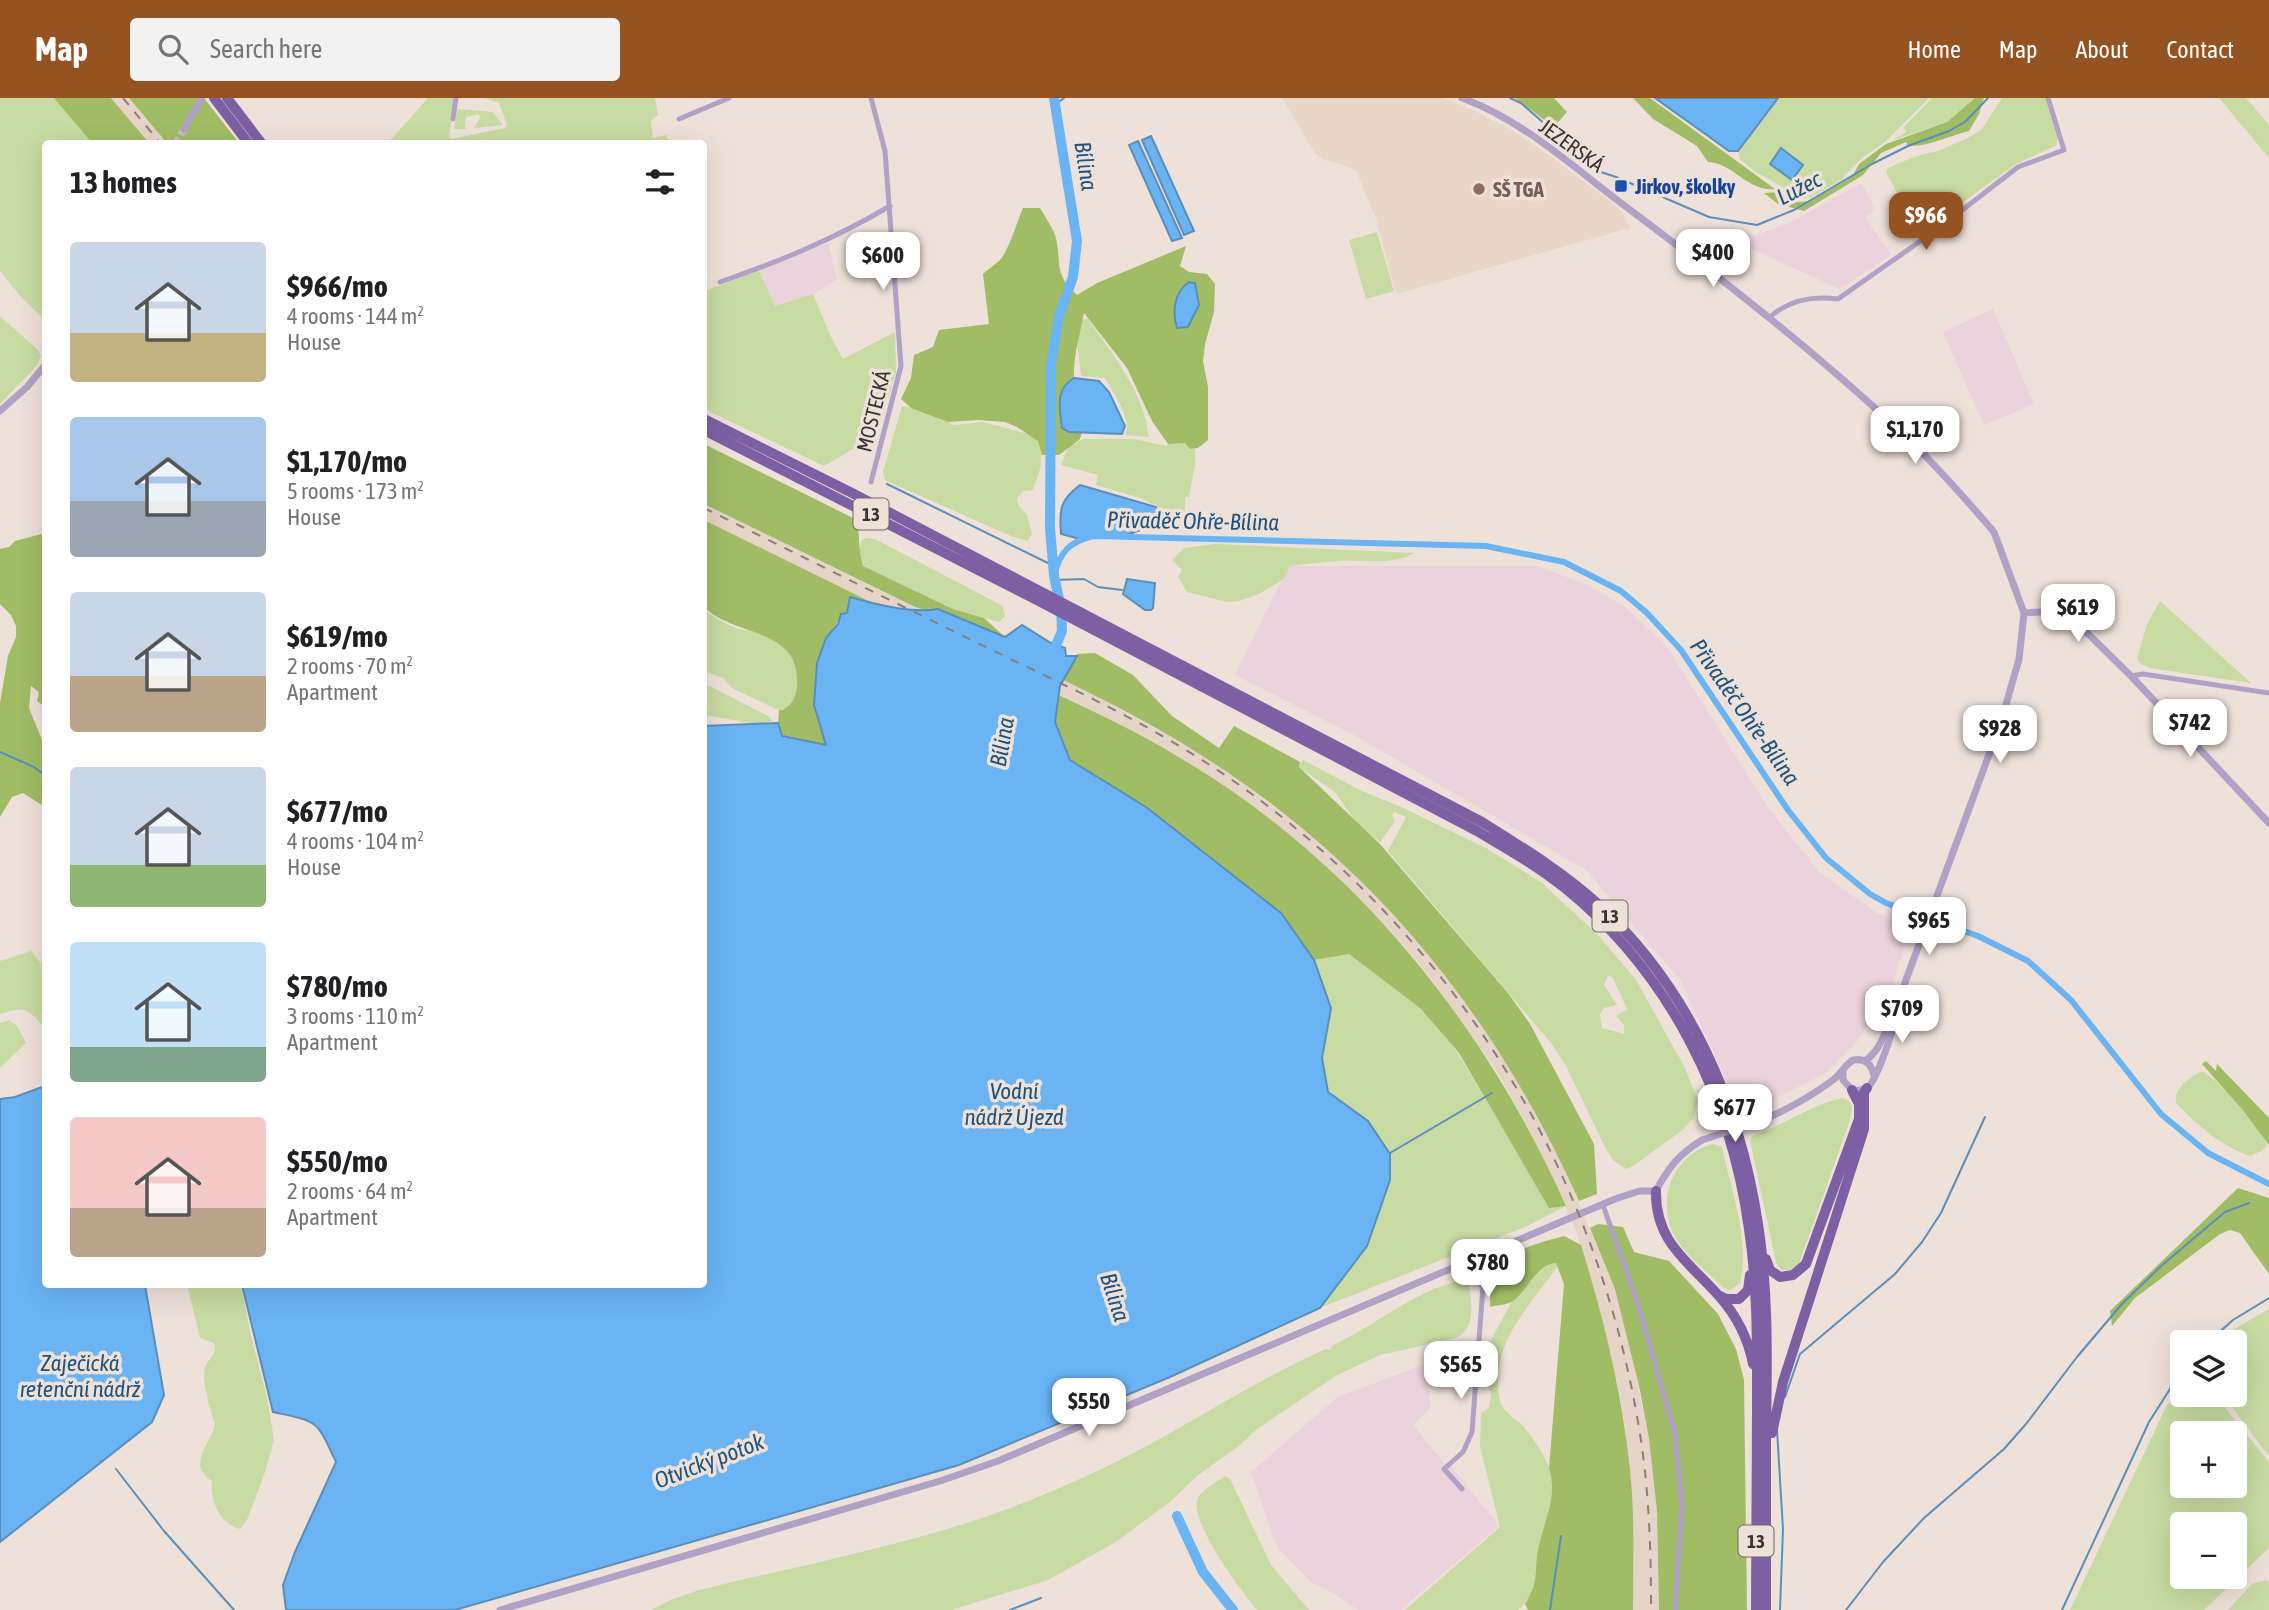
<!DOCTYPE html>
<html lang="en">
<head>
<meta charset="utf-8">
<style>
  :root { --surface:#fff; --page:#f2f2f2; --text:#202124; --muted:#757577; --accent:#955321 }
  body { margin:0; font-family:"Asap Condensed",sans-serif; background:var(--page); color:var(--text); height:100vh; display:flex; flex-direction:column; font-size:26px; white-space:nowrap }
  * { box-sizing:border-box; margin:0 }
  p { font-size:23px; color:var(--muted) }
  .icon { flex:none; width:38px; height:38px; fill:none; stroke:currentColor; stroke-width:2; stroke-linecap:round; stroke-linejoin:round }
  .map { position:relative; flex:1; overflow:hidden }
  .sheet { position:absolute; left:42px; top:42px; width:665px; height:1148px; display:flex; flex-direction:column; background:var(--surface); border-radius:7px; box-shadow:0 7px 28px #0002 }
  .sheet>* { flex:none }
  .fabs { position:absolute; left:2170px; top:1232px; display:grid; gap:14px }
  .fabs a { display:grid; place-items:center; width:77px; height:77px; border-radius:7px; background:var(--surface); box-shadow:0 7px 28px #0002; font-size:35px }
  .price { position:absolute; translate:-50% -60px; padding:0 16px; border-radius:14px; background:#fff; color:#222; font-size:23px; line-height:46px; filter:drop-shadow(0 2px 4px #0008) }
  .price::after { content:''; position:absolute; left:50%; top:42px; width:21px; height:16px; margin-left:-10px; background:inherit; clip-path:polygon(0 0,100% 0,50% 100%) }
  .price.current { background:var(--accent); color:#fff }
  ul { padding:0; list-style:none }
  li { display:flex; align-items:center; gap:21px; height:175px; padding:0 28px }
  li span { display:grid; place-items:center; flex:none; width:196px; height:140px; border-radius:7px; color:#555 }
  li>.icon { margin-inline-start:auto }
  span .icon { width:84px; height:84px; fill:#fffc; stroke-width:1 }
  li b { font-size:30px }
  h2 { display:flex; justify-content:space-between; align-items:center; height:84px; padding:0 28px; font-size:30px }
  header { display:flex; align-items:center; gap:42px; box-sizing:border-box; height:98px; padding:0 35px; background:var(--accent); color:#fff }
  header strong { font-size:33px }
  nav { display:flex; gap:38px; margin-inline-start:auto; font-size:24px }
  .search { width:490px; height:63px; background:var(--page); display:flex; align-items:center; gap:18px; box-sizing:border-box; padding:0 24px; border-radius:7px; color:var(--muted); font-size:26px }
  .map>svg:first-child { display:block }
</style>
</head>
<body>
<header>
<strong>Map</strong>
<div class="search"><svg class="icon" aria-label="search" viewBox="0 0 24 24"><circle cx="10" cy="10" r="6"/><path d="M15 15l6 6"/></svg>Search here</div>
<nav><a>Home</a><a>Map</a><a>About</a><a>Contact</a></nav>
</header>
<div class="map">
<svg width="2269" height="1512" viewBox="0 0 2269 1512">
  <rect width="100%" height="100%" fill="#eee1d9"/>
  <!-- built -->
  <path fill="#e7d4c8" d="M111,0H129L167,45H149Z
    M704,406L1107,604L1185,647L1228,674L1303,731L1347,770L1418,843L1482,926L1528,999L1563,1068L1615,1191L1627,1234L1649,1341L1657,1413L1659,1512H1633L1632,1410L1625,1329L1618,1289L1594,1191L1577,1135L1537,1046L1499,977L1441,894L1408,852L1374,816L1261,715L1178,658L1101,617L704,422Z"/>
  <!-- industrial -->
  <path fill="#ebd2dc" d="M1861,85L1876,111L1865,119L1891,157L1840,191L1725,139L1730,129L1754,138L1791,124Z
    M828,145L837,181L814,196L775,208L759,173Z
    M1993,211L2034,306L1984,327L1943,234Z
    M1289,468H1537L1588,487L1625,509L1667,549L1767,708L1819,774L1877,815L1912,827L1889,895L1856,945L1826,975L1742,1017L1681,883L1586,772L1354,637L1235,577Z
    M1425,1266L1431,1309L1413,1327L1443,1364L1451,1368L1499,1428L1400,1512H1358L1335,1496L1311,1484L1277,1449L1251,1374L1338,1299Z"/>
  <!-- education -->
  <path fill="#ead6c7" d="M1282,0H1443L1467,9L1512,32L1546,55L1619,110L1630,130L1396,196L1376,121L1356,72L1338,65L1324,62L1315,55Z"/>
  <!-- green -->
  <path fill="#c7dba2" fill-rule="evenodd" d="M0,0H54L92,45L46,46L45,222L22,200L0,173Z
    M428,0H454L449,40L452,41L505,30L507,27L499,5L485,0H655L658,17L651,23L653,40L666,37L670,45L387,46Z
    M1778,0H1929L1886,43L1862,60L1841,82L1810,100L1803,101L1753,72L1740,61L1738,53Z
    M1932,0H1975L1947,24L1893,42L1906,34L1904,29Z
    M2002,0H2046L2057,35V47L2016,66L1919,136L1886,74L1888,70L1914,59L1941,52L1972,38L1982,31Z
    M2219,0H2246L2269,27V60Z
    M457,11L493,14L503,27L474,30L480,20L479,16L466,19L465,31H454Z
    M1377,134L1394,193L1366,201L1349,142Z
    M759,173L775,208L813,196L831,239L843,261L895,234L896,274L877,337L824,368L704,311V193Z
    M0,218L38,252L41,258L37,267L0,306Z
    M1088,221C1112,256 1144,294 1149,339L1125,337C1133,321 1113,295 1105,280L1081,278L1077,242L1078,222Z
    M902,308L918,311L954,327L983,324L1032,337L1038,343L1041,350V368L1033,392L1023,393L1017,400L1018,407L1027,417L1032,436L1027,443L1011,438L885,382L883,374Z
    M1083,341H1134L1167,348L1168,346L1185,345L1190,351H1195V367L1189,399H1185V413L1160,412L1158,408L1137,399L1096,387L1098,377L1061,367L1068,349Z
    M866,440L875,441L999,506L1003,509L1005,518L999,524L953,511L863,468L859,457L861,443Z
    M1215,446L1414,455C1393,468 1362,461 1339,463C1322,464 1306,466 1290,468L1284,481L1257,497L1239,503L1227,504L1187,494L1178,479L1182,472L1172,462L1184,450Z
    M2160,503L2251,585L2150,570L2141,566L2137,561L2147,526Z
    M704,511C713,519 725,526 736,530C742,532 747,532 752,533C778,539 799,557 797,585C797,597 793,606 783,613L776,611L732,590L723,580L704,573Z
    M704,585L770,619L772,623C759,631 722,617 704,618Z
    M1303,662L1362,693L1401,709L1486,750L1542,785L1597,836L1636,882L1684,968L1698,1002L1693,1021L1684,1031L1633,1068L1626,1071L1614,1063L1607,1053L1565,966L1551,945L1388,753L1406,719L1394,714L1392,717L1395,723L1380,744L1356,724L1335,694L1299,669ZM1608,877L1613,880L1627,911L1616,918L1624,927V936L1602,930L1600,916L1604,910L1617,907L1604,887Z
    M31,853L45,870V930C27,911 27,908 0,916V863Z
    M1349,856L1420,910L1458,955L1549,1109L1566,1108L1527,1128L1320,1210L1367,1148L1368,1023L1328,994L1322,960L1330,910L1314,862Z
    M9,922L17,928L26,945L0,970V925Z
    M2200,974H2204C2221,985 2262,1028 2267,1047L2263,1052L2250,1058C2221,1048 2197,1027 2176,1005C2174,990 2188,981 2200,974Z
    M1842,1000L1849,1003L1852,1010L1850,1022L1798,1168L1790,1172H1781L1776,1164L1750,1043L1752,1038C1783,1028 1810,1007 1842,1000Z
    M1713,1046L1722,1049C1731,1092 1750,1141 1740,1185L1730,1192L1722,1189C1708,1174 1688,1159 1677,1142C1654,1106 1672,1056 1713,1046Z
    M1552,1165H1556L1558,1168C1534,1202 1496,1240 1498,1285C1498,1291 1499,1301 1501,1306C1505,1315 1517,1322 1524,1329C1534,1341 1550,1365 1552,1381C1554,1406 1544,1425 1539,1448C1533,1475 1542,1491 1518,1512H1405L1500,1429L1480,1348L1481,1315L1489,1310L1491,1296L1484,1277L1491,1242L1511,1205L1544,1169Z
    M1459,1183L1468,1186L1470,1192C1471,1212 1475,1230 1456,1240L1380,1257L1337,1277L1257,1331L1240,1347L1197,1378L1171,1403L1116,1444L1048,1482L951,1512H651L673,1501L699,1492C809,1465 928,1444 1033,1401C1080,1382 1127,1360 1172,1334C1223,1305 1272,1275 1326,1251L1330,1252L1333,1247C1376,1228 1411,1194 1459,1183Z
    M187,1187H241L251,1238L268,1304L274,1343L264,1377L247,1422L240,1431C219,1426 210,1402 212,1383C185,1366 213,1343 215,1326C210,1311 204,1291 204,1275C204,1262 219,1258 214,1245L200,1240Z
    M2269,1211V1357H2268L2223,1297H2235V1244H2219L2229,1234Z
    M2182,1284V1297H2215L2269,1364V1450L2204,1512H2070L2166,1309ZM2182,1335H2235V1388H2182ZM2182,1426H2235V1479H2182Z
    M1225,1378L1230,1381L1271,1467L1309,1512H1257C1241,1493 1192,1427 1197,1403C1199,1393 1217,1384 1225,1378Z
    M2265,1482L2269,1484V1512H2228L2252,1486Z"/>
  <!-- forest -->
  <path fill="#a0bc65" d="M54,0H111L149,45H92Z
    M129,0H204L239,45H167Z
    M1515,0H1554L1567,14L1554,29Z
    M1633,0H1650L1775,91C1747,94 1734,65 1708,64L1697,48L1653,21Z
    M1975,0H1984L1979,16L1969,33C1949,38 1928,49 1908,48L1906,44L1881,55L1863,77L1804,113L1778,106L1764,95L1779,94L1799,104L1810,103L1847,82L1853,77L1859,66L1886,46L1947,24Z
    M1023,110H1040C1045,119 1053,130 1056,140C1062,168 1053,174 1077,197L1097,185L1186,148L1180,168L1189,174L1207,176L1215,186L1214,214L1205,246L1203,263L1208,289V342L1198,350L1190,351L1185,345L1168,346L1152,323L1127,270L1084,215C1080,236 1073,259 1074,280L1066,285L1069,334H1082L1080,341L1059,357H1042L1038,343L1017,329L1005,324L978,322L948,324L911,310L901,301L911,280L914,257L933,249L939,232L989,226L983,176C988,171 995,167 1000,162C1009,152 1017,124 1023,110Z
    M704,346L857,422C860,438 858,453 863,468L953,511L984,520L1005,539L939,511L928,513L915,509L704,406Z
    M704,422L871,504L850,499L847,515L841,516C837,528 829,534 824,545C808,586 816,607 826,647L782,638L778,625L779,612H783C793,606 797,597 797,585C799,529 734,539 704,509Z
    M45,435V606L44,608L37,603L39,594L31,588L29,610L45,649V709L23,695L12,699L0,719V605L8,558L16,539V528L11,517L0,506V451L9,449L15,443Z
    M1095,555L1133,577L1172,618L1219,650L1234,628L1300,664L1299,669L1380,746L1508,895L1530,926L1594,1046L1597,1096L1579,1103C1493,911 1366,757 1185,647C1146,623 1104,602 1063,582C1067,572 1074,566 1077,556Z
    M1059,597C1099,616 1139,635 1177,658C1353,761 1484,924 1566,1108L1549,1110L1459,955L1420,910L1349,856L1314,862L1281,815L1146,709L1070,662L1055,625Z
    M2206,963L2216,973L2217,966L2269,1020V1047L2242,1011L2202,966Z
    M2238,1090L2269,1100V1176L2240,1135L2230,1132L2220,1136L2135,1200L2112,1228L2110,1213Z
    M1598,1126L1623,1129L1634,1154L1669,1163L1718,1216L1736,1251L1744,1282L1747,1512H1659L1657,1413L1649,1341L1640,1292L1615,1191L1590,1130Z
    M1564,1138L1581,1147C1604,1221 1622,1295 1630,1372C1635,1419 1633,1466 1633,1512H1528L1525,1506C1541,1481 1533,1472 1539,1447C1545,1421 1558,1397 1549,1370L1564,1186L1556,1165C1537,1166 1528,1192 1513,1203C1507,1207 1498,1207 1490,1209C1491,1202 1489,1193 1491,1186C1498,1153 1536,1146 1564,1138Z"/>
  <!-- water -->
  <path fill="#6ab4f4" stroke="#5b8eba" stroke-width="2" d="M1655,0H1778L1738,53H1729Z
    M1151,38L1194,133L1184,137L1142,42Z
    M1138,43L1182,140L1172,143L1129,47Z
    M1781,50L1803,67L1792,82L1770,66Z
    M1189,184L1195,185L1199,207L1188,229L1177,230C1172,214 1174,194 1189,184Z
    M1074,280L1099,283L1109,294L1125,328L1122,336L1069,334L1062,330C1060,310 1054,292 1074,280Z
    M1080,387L1156,409L1159,418L1151,428L1122,439L1093,438L1080,441L1061,436C1059,411 1060,402 1080,387Z
    M1127,481L1155,485L1153,510L1151,512H1145L1123,496Z
    M850,499C874,506 913,516 938,511L1005,539L1022,527L1051,545L1065,550L1066,558H1077L1060,588L1055,624L1070,662L1146,709L1281,815L1314,862L1331,910L1322,960L1328,994L1368,1023L1390,1056V1082L1367,1148L1320,1210L1170,1279L959,1367L455,1512H286L283,1487L295,1454L336,1364C316,1321 319,1324 273,1314L242,1187L704,1186V628L778,625L782,638L826,647L814,607L817,565L826,540L838,526L841,516L847,515Z
    M45,988L46,1186L145,1187L164,1297L152,1324L0,1444V1001L15,999Z"/>
  <g fill="none" stroke-linecap="round" stroke-linejoin="round">
    <!-- stream -->
    <path stroke="#5b8eba" stroke-width="2" d="M1510,0L1521,5L1598,73L1616,79L1709,119L1757,127L1794,112L1872,66L1908,48L1949,33L1965,24L1988,0
      M1055,7L1064,0
      M887,386L1052,467
      M1055,482L1084,481L1098,489L1122,492
      M0,654L34,669L46,678
      M1390,1055L1492,995
      M2208,1244L2233,1222L2269,1200
      M1785,1299L1800,1256L1895,1176L1922,1144L1941,1115L1985,1019
      M1777,1332L1783,1431L1780,1512
      M116,1371L164,1433L234,1512
      M1010,1512L1041,1500
      M1550,1512L1561,1438
      M1846,1512L1883,1464L1924,1420L2004,1351L2026,1326L2077,1259L2121,1207L2161,1168L2225,1114L2249,1105
      M2062,1512L2149,1324L2182,1272"/>
    <!-- canal -->
    <path stroke="#6ab4f4" stroke-width="6" d="M1054,478C1060,454 1069,444 1093,438L1486,448L1564,464L1621,493L1647,515L1681,552L1788,712L1826,760L1870,796L1886,805L1978,838L2028,863L2071,902L2161,1016L2208,1055L2269,1086"/>
    <!-- river -->
    <path stroke="#6ab4f4" stroke-width="10" d="M1051,559L1062,533L1061,510L1054,478L1050,430L1051,267L1059,218L1073,179L1077,143L1054,0
      M1177,1418L1203,1474L1233,1512"/>
    <!-- tertiary-tunnel -->
    <path stroke="#cabeb7" stroke-width="7" stroke-dasharray="7 3.5" stroke-linecap="butt" d="M175,46L184,31"/>
    <!-- minor -->
    <path stroke="#b0a2c6" stroke-width="5" d="M453,21L456,0
      M679,21L729,0
      M720,184C781,163 834,141 890,108
      M1770,219C1789,202 1814,198 1838,201L1939,130L2018,69L2064,52L2048,0
      M871,384L901,268L885,53L871,0
      M2131,578L2143,576L2269,595
      M1603,1107L1637,1204L1675,1336L1682,1407L1675,1512
      M1451,1171C1467,1173 1474,1175 1483,1189L1492,1153
      M1462,1391L1444,1371L1463,1354L1472,1334L1483,1189"/>
    <!-- tertiary -->
    <path stroke="#b0a2c6" stroke-width="7" d="M1462,0C1522,22 1571,67 1621,105C1717,177 1812,251 1900,333C1933,364 1964,399 1994,434L2024,515L2019,561L2001,624L1892,920C1885,935 1879,954 1865,963
      M184,31L202,0
      M0,313L27,289L46,266
      M2024,515L2053,513L2068,516L2131,578L2269,725
      M1843,972V982L1852,992C1858,993 1863,993 1868,989C1877,982 1893,932 1896,920
      M1760,1023C1787,1012 1810,999 1833,982C1841,976 1845,967 1853,962C1865,960 1872,966 1874,978
      M500,1512L940,1383L998,1363L1615,1101L1639,1093H1656C1668,1070 1679,1056 1702,1042"/>
    <!-- trunk -->
    <path stroke="#7d60a4" stroke-width="10" d="M214,0L249,46
      M227,0L262,46
      M704,321L852,395L1482,724C1522,749 1563,774 1598,806C1689,890 1740,1005 1758,1126C1769,1196 1767,1267 1766,1337C1766,1396 1766,1454 1766,1512
      M704,332L1037,502L1477,733C1507,751 1538,768 1566,791C1670,876 1731,999 1749,1131C1758,1191 1757,1251 1757,1311C1757,1378 1756,1445 1756,1512
      M1656,1093C1655,1144 1688,1163 1719,1198C1736,1217 1748,1240 1753,1266
      M1766,1161L1770,1172L1780,1179L1793,1177L1806,1166L1859,1021V1006L1852,992
      M1720,1198L1726,1201H1739L1748,1192L1750,1177
      M1772,1335L1783,1284L1864,1031V994L1867,990"/>
    <!-- rail -->
    <path stroke="#887f7a" stroke-width="2" stroke-dasharray="9 9" stroke-linecap="butt" d="M123,0L161,46
      M704,410C797,456 891,503 986,549C1051,581 1118,611 1181,649C1424,795 1591,1046 1638,1324C1649,1386 1651,1449 1651,1512"/>
    <!-- tertiary-bridge -->
    <path stroke="#b0a2c6" stroke-width="7" d="M1702,1042L1760,1023"/>
  </g>
  <!-- markers -->
  <rect fill="#1a4fb4" stroke="#eee1d9" stroke-width="2.5" x="1614" y="81" width="14" height="14" rx="3.5"/>
  <circle fill="#8d6e63" stroke="#eee1d9" stroke-width="2.5" cx="1479" cy="91" r="7"/>
  <g text-anchor="middle" dominant-baseline="central" stroke-width="7" stroke-linejoin="round" paint-order="stroke">
    <!-- shield labels -->
    <g fill="#eee1d9" stroke="#6f6863" stroke-width="2">
      <rect x="853.5" y="400.5" width="35" height="31" rx="5"/>
      <rect x="1592.5" y="802.5" width="35" height="31" rx="5"/>
      <rect x="1738.5" y="1427.5" width="35" height="31" rx="5"/>
    </g>
    <g font-size="19" font-weight="bold" fill="#393431">
      <text x="871" y="416">13</text>
      <text x="1610" y="818">13</text>
      <text x="1756" y="1443">13</text>
    </g>
    <!-- street labels -->
    <g font-size="21" fill="#393431" stroke="#eee1d9">
      <text transform="translate(1572 47) rotate(36)">JEZERSKÁ</text>
      <text transform="translate(873 313) rotate(-76)">MOSTECKÁ</text>
    </g>
    <!-- transit labels -->
    <g font-size="21" font-weight="bold" fill="#164399" stroke="#eee1d9" text-anchor="start">
      <text x="1635" y="88">Jirkov, školky</text>
    </g>
    <!-- education labels -->
    <g font-size="21" font-weight="bold" fill="#785e54" stroke="#eee1d9" text-anchor="start">
      <text x="1493" y="91">SŠ TGA</text>
    </g>
    <!-- water labels -->
    <g font-size="23" font-style="italic" fill="#1e537d" stroke="#eee1d9">
      <text transform="translate(1086 68) rotate(81)">Bílina</text>
      <text transform="translate(1799 90) rotate(-27)">Lužec</text>
      <text transform="translate(1193 423) rotate(1)">Přivaděč Ohře-Bílina</text>
      <text transform="translate(1745 614) rotate(55)">Přivaděč Ohře-Bílina</text>
      <text transform="translate(1002 644) rotate(-80)">Bílina</text>
      <text x="1014" y="993">Vodní<tspan x="1014" dy="26">nádrž Újezd</tspan></text>
      <text transform="translate(1115 1199) rotate(72)">Bílina</text>
      <text x="80" y="1265">Zaječická<tspan x="80" dy="26">retenční nádrž</tspan></text>
      <text transform="translate(709 1363) rotate(-21)">Otvický potok</text>
    </g>
  </g>
</svg>
<div class="fabs">
<a><svg class="icon" aria-label="layers" viewBox="0 0 24 24"><path d="M12 4l9 5-9 5-9-5zM3 14l9 5 9-5"/></svg></a>
<a>+</a>
<a>−</a>
</div>
<b class="price current" style="left:1926px;top:154px">$966</b>
<b class="price" style="left:1713px;top:191px">$400</b>
<b class="price" style="left:883px;top:194px">$600</b>
<b class="price" style="left:1915px;top:368px">$1,170</b>
<b class="price" style="left:2078px;top:546px">$619</b>
<b class="price" style="left:2190px;top:661px">$742</b>
<b class="price" style="left:2000px;top:667px">$928</b>
<b class="price" style="left:1929px;top:859px">$965</b>
<b class="price" style="left:1902px;top:947px">$709</b>
<b class="price" style="left:1735px;top:1046px">$677</b>
<b class="price" style="left:1488px;top:1201px">$780</b>
<b class="price" style="left:1461px;top:1303px">$565</b>
<b class="price" style="left:1089px;top:1340px">$550</b>
<section class="sheet">
<h2>13 homes<svg class="icon" aria-label="filters" viewBox="0 0 24 24"><path d="M4 7h16M4 17h16"/><circle cx="9" cy="7" r="2"/><circle cx="15" cy="17" r="2"/></svg></h2>
<ul>
<li><span style="background:linear-gradient(#c9d6e8 65%,#c2b280 0)"><svg class="icon" aria-label="home" viewBox="0 0 24 24"><path d="M3 11l9-7 9 7M6 9v11h12V9"/></svg></span><div><b>$966/mo</b><p>4 rooms · 144 m²</p><p>House</p></div></li>
<li><span style="background:linear-gradient(#a9c7e8 60%,#9aa5b1 0)"><svg class="icon" aria-label="home" viewBox="0 0 24 24"><path d="M3 11l9-7 9 7M6 9v11h12V9"/></svg></span><div><b>$1,170/mo</b><p>5 rooms · 173 m²</p><p>House</p></div></li>
<li><span style="background:linear-gradient(#c9d6e8 60%,#b9a48a 0)"><svg class="icon" aria-label="home" viewBox="0 0 24 24"><path d="M3 11l9-7 9 7M6 9v11h12V9"/></svg></span><div><b>$619/mo</b><p>2 rooms · 70 m²</p><p>Apartment</p></div></li>
<li><span style="background:linear-gradient(#c9d6e8 70%,#8fb573 0)"><svg class="icon" aria-label="home" viewBox="0 0 24 24"><path d="M3 11l9-7 9 7M6 9v11h12V9"/></svg></span><div><b>$677/mo</b><p>4 rooms · 104 m²</p><p>House</p></div></li>
<li><span style="background:linear-gradient(#bfe0f5 75%,#7fa58c 0)"><svg class="icon" aria-label="home" viewBox="0 0 24 24"><path d="M3 11l9-7 9 7M6 9v11h12V9"/></svg></span><div><b>$780/mo</b><p>3 rooms · 110 m²</p><p>Apartment</p></div></li>
<li><span style="background:linear-gradient(#f6c9c9 65%,#b9a48a 0)"><svg class="icon" aria-label="home" viewBox="0 0 24 24"><path d="M3 11l9-7 9 7M6 9v11h12V9"/></svg></span><div><b>$550/mo</b><p>2 rooms · 64 m²</p><p>Apartment</p></div></li>
</ul>
</section>
</div>
</body>
</html>
